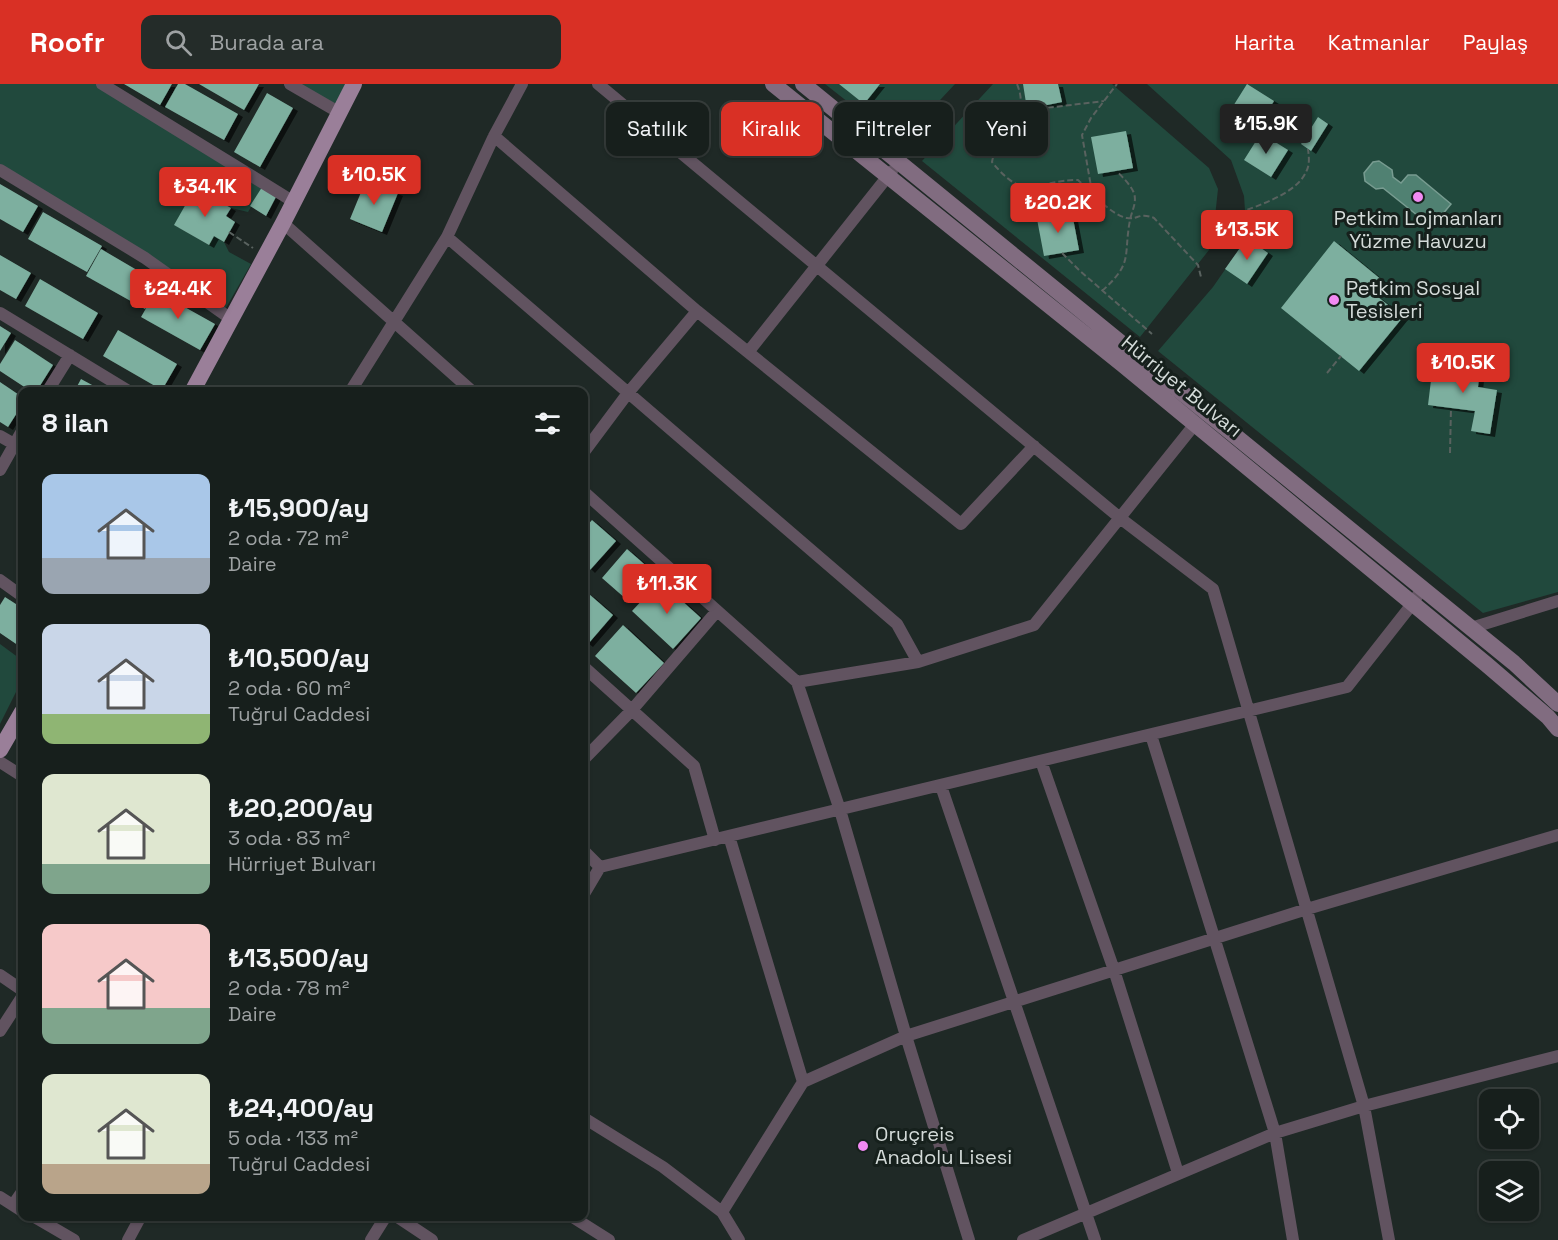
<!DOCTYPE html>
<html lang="tr">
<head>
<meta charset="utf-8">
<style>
  :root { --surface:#171f1c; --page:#242c29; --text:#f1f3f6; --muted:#9ea2a3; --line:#363d3b; --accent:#d93025 }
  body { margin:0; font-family:"Space Grotesk",sans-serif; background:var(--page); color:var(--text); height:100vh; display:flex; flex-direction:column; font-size:22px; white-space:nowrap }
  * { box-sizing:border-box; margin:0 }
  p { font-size:20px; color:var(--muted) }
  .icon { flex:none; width:33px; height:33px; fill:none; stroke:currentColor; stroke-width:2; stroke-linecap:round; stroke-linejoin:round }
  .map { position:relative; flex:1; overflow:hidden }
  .side { position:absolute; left:18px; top:303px; width:570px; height:834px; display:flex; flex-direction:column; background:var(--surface); border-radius:12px; box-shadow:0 2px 4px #0004,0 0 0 2px var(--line) }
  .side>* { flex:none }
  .hud { position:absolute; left:606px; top:18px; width:570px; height:54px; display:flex; gap:12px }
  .tools { position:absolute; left:1479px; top:1005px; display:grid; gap:12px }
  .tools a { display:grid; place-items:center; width:60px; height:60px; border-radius:12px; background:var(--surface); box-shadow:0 2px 4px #0004,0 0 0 2px var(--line); font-size:30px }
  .price { position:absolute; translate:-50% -51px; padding:0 14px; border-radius:6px; background:var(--accent); color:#fff; font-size:20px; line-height:39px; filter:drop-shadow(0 2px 3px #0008) }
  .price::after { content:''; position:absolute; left:50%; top:36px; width:18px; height:14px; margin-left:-9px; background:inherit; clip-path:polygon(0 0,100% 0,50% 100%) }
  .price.current { background:#222; color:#fff }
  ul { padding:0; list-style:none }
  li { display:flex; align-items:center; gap:18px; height:150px; padding:0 24px }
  li span { display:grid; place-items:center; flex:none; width:168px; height:120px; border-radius:12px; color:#555 }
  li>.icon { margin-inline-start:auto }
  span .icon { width:72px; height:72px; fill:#fffc; stroke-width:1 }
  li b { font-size:26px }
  h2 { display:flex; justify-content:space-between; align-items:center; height:72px; padding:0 24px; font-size:26px }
  .tag { padding:0 21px; border-radius:12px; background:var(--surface); box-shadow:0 2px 4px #0004,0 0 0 2px var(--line); font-size:21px; line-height:54px }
  .tag.current { background:var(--accent); color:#fff }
  header { display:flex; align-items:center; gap:36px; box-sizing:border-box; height:84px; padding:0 30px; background:var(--accent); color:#fff }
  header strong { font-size:28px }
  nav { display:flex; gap:33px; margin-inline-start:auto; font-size:21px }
  .search { width:420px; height:54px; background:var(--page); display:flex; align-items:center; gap:15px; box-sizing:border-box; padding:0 21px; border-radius:12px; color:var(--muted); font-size:22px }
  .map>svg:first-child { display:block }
</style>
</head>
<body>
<header>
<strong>Roofr</strong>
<div class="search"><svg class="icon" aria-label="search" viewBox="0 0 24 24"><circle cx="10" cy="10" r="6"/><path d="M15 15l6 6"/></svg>Burada ara</div>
<nav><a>Harita</a><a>Katmanlar</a><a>Paylaş</a></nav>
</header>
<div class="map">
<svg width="1558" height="1156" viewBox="0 0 1558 1156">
  <defs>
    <filter id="shadow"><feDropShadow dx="5" dy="3" stdDeviation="0" flood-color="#0009"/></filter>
  </defs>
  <rect width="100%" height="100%" fill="#1f2926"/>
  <!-- green -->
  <path fill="#21493d" d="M0,0H102L264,100L248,128L231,124L195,104L175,141L209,161L214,152L224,158L229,168L251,180L223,229L0,86Z
    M290,0H354L340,29Z
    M825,0H955L900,59Z
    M993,0H1112L1209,84L1218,105L1215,133L1209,166L1140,253L922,77Z
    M1147,0H1558V508L1483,529L1158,267L1213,203L1247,154L1246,141L1244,112L1231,76Z
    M0,560L19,574L22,569V596L0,640Z"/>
  <!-- water -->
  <path fill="#508172" stroke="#789c91" stroke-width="1.5" d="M1379,77L1392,86L1393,93L1401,99L1408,91H1416L1451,120L1432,143L1383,104L1376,105L1365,97L1364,89L1373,78Z"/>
  <!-- building -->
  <path fill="#7daf9f" filter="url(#shadow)" d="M124,0H172L160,21Z
    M178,0H185L238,30L224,56L165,23Z
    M199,0H259L244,26Z
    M839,0H880L864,20Z
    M1023,0H1058L1062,18L1027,25Z
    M1247,0L1274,17L1257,44L1230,27Z
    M267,9L293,24L260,83L234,68Z
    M1318,33L1328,40L1311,67L1301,60Z
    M1126,47L1133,84L1098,90L1091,53Z
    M1261,49L1288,66L1271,93L1244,76Z
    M366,96L398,109L382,148L350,135Z
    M0,100L38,122L23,148L0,135Z
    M264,100L278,109L266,132L250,122Z
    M195,104L231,124L226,132L235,138L224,158L214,152L209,161L174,141Z
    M43,128L102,162L87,188L28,155Z
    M1072,129L1079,166L1044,172L1037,135Z
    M1247,154L1268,169L1247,200L1225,185Z
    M1334,157L1383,197L1373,209L1403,233L1359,287L1281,224Z
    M101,165L159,199L145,225L86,192Z
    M0,171L31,189L16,215L0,206Z
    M40,195L98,229L83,255L25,222Z
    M156,207L215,240L200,266L141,233Z
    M0,242L11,249L0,267Z
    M118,246L177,280L162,306L103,272Z
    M15,256L53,281L36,308H32L0,287V280Z
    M1433,280L1480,286L1478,303L1497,306L1490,350L1471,347L1475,327L1428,321Z
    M81,295L105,308H74Z
    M0,298L22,313V321L8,343L0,338Z
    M592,436L616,457L590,486L584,480V445Z
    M627,465L651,486L626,515L602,494Z
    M660,497L701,534L673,565L632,527Z
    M589,510L613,531L588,560L584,557V517Z
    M5,513L22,524V564L0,549V521Z
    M623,541L664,579L636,609L595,572Z"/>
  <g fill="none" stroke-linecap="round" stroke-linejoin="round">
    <!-- path -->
    <path stroke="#59625f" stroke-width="2" stroke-dasharray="6 3" stroke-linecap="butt" d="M1017,0C1032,37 998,45 992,78C1026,120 1035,96 1078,96C1091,108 1111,131 1127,134C1138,136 1139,128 1154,134L1198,181L1201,193
      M1021,27L1104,17
      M1092,108L1082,51L1091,34L1117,0
      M1239,129C1259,121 1296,110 1306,88C1310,81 1309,73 1308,65
      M229,148L253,164
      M1062,169L1079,186L1152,250
      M1102,207C1134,178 1123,173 1130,136C1132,126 1137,119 1134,109C1130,100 1123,94 1117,87
      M1327,289L1341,272
      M1450,369L1451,324"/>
    <!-- minor -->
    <path stroke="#615360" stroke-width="12" d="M102,0L294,118
      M290,0L340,29
      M598,0L1120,434L1213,505L1364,1022L1389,1156
      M494,52L697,227L961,440L1034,362
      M0,86L145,174L231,235
      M283,139L473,308
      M447,153L897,540L918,578
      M0,229L130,308
      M749,267L892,87
      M47,308L70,271
      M350,308L447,153L494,52L522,0
      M0,352L14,360
      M584,368L628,309L697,227
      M0,386L22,347
      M584,408L797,598L840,726L906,952L969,1156
      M0,496L22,512
      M1471,544L1558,517
      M584,583L694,682L715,756
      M797,598L918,578L1034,541L1195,340
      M1151,651L1275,1049L1293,1156
      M584,675L631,627L717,527
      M1041,677L1114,886L1178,1089
      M0,678L22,692
      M941,702L1095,1156
      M729,752L803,998
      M584,767L600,783L1347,603L1413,519L1422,504
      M584,810L600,783
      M0,891L22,906
      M0,947L22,913
      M584,1034L663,1083L722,1128L739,1156
      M0,1113L22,1127
      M13,1121L22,1108
      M722,1128L803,998L906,952L1307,825L1558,751
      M33,1132L74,1156
      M396,1132L432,1156
      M571,1132L609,1156
      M128,1156L141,1132
      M371,1156L386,1132
      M1023,1156L1275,1049L1364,1022L1558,972"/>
    <!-- secondary -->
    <path stroke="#816c80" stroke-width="16" d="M773,0L1122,280L1486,580L1548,633L1558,645
      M803,0L1514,579L1558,620"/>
    <!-- primary -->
    <path stroke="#9a7f99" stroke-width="16" d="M192,308L283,139L354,0
      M0,666L22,628"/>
  </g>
  <!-- markers -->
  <g fill="#f28af3" stroke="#16201c" stroke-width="2">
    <circle cx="1418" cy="113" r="6"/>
    <circle cx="1334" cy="216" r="6"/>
    <circle cx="863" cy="1062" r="6"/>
  </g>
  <g text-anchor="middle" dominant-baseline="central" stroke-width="6" stroke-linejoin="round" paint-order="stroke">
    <!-- poi labels -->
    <g font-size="20" fill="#d4dbd9" stroke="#16201c" text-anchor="start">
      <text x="1418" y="134" text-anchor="middle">Petkim Lojmanları<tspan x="1418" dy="23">Yüzme Havuzu</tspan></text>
      <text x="1346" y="204">Petkim Sosyal<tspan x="1346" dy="23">Tesisleri</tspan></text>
      <text x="875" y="1050">Oruçreis<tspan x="875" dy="23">Anadolu Lisesi</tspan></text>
    </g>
    <!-- street labels -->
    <g font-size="20" fill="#d4dbd9" stroke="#16201c">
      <text transform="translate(1182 302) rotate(39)">Hürriyet Bulvarı</text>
    </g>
  </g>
</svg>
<div class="tools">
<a><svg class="icon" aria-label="locate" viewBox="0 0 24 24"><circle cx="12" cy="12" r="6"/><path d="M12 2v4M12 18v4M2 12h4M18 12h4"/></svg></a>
<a><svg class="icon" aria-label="layers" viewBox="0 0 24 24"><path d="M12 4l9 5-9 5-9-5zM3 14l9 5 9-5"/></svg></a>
</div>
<b class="price current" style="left:1266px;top:71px">₺15.9K</b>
<b class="price" style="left:374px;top:122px">₺10.5K</b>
<b class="price" style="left:205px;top:134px">₺34.1K</b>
<b class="price" style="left:1058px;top:150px">₺20.2K</b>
<b class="price" style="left:1247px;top:177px">₺13.5K</b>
<b class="price" style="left:178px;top:236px">₺24.4K</b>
<b class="price" style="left:1463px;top:310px">₺10.5K</b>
<b class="price" style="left:667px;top:531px">₺11.3K</b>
<div class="hud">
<a class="tag">Satılık</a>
<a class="tag current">Kiralık</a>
<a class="tag">Filtreler</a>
<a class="tag">Yeni</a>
</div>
<section class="side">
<h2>8 ilan<svg class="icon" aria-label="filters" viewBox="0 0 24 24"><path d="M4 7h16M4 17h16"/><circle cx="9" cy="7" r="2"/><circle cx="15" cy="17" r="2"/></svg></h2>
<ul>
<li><span style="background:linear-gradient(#a9c7e8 70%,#9aa5b1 0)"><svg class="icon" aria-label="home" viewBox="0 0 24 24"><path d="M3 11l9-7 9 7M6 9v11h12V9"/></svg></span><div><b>₺15,900/ay</b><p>2 oda · 72 m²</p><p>Daire</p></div></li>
<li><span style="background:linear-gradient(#c9d6e8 75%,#8fb573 0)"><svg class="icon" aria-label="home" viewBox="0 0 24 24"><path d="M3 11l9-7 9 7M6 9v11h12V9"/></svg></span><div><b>₺10,500/ay</b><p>2 oda · 60 m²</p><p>Tuğrul Caddesi</p></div></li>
<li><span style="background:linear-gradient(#dfe7d0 75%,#7fa58c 0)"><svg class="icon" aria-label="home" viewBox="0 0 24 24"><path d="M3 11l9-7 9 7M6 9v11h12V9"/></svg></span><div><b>₺20,200/ay</b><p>3 oda · 83 m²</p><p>Hürriyet Bulvarı</p></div></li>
<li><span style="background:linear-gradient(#f6c9c9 70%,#7fa58c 0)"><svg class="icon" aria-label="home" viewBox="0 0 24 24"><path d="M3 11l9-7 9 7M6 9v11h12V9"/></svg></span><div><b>₺13,500/ay</b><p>2 oda · 78 m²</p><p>Daire</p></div></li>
<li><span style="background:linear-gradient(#dfe7d0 75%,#b9a48a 0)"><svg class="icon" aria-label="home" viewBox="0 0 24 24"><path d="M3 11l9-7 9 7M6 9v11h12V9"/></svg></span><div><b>₺24,400/ay</b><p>5 oda · 133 m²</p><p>Tuğrul Caddesi</p></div></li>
</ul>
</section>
</div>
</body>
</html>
